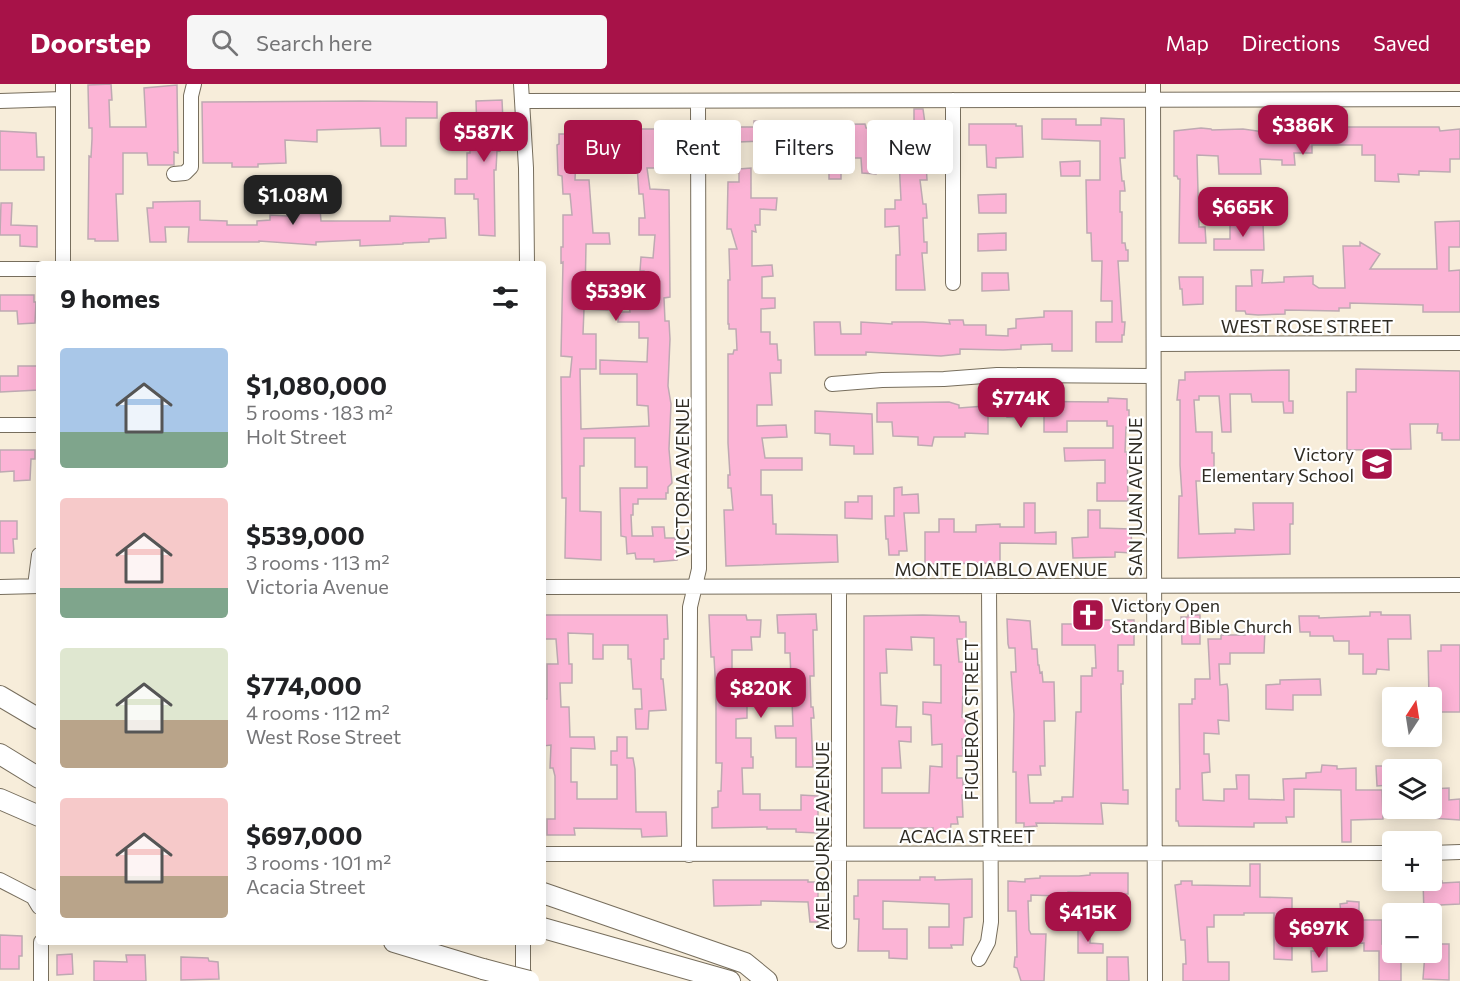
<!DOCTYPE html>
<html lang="en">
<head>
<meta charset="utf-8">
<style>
  :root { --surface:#fff; --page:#f6f6f6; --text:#202124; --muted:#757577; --accent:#a71248 }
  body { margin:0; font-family:Commissioner,sans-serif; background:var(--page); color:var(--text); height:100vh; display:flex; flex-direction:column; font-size:22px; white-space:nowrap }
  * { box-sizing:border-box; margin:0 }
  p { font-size:20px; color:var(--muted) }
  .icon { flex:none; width:33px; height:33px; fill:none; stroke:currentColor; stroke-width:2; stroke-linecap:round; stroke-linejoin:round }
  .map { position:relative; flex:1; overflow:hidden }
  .drawer { position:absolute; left:36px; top:177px; width:510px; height:684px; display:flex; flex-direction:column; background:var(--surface); border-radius:6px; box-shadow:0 3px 15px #0003 }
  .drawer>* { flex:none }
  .top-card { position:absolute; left:564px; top:36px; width:570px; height:54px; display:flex; gap:12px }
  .needle { width:39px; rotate:12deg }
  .buttons { position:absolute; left:1382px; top:603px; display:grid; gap:12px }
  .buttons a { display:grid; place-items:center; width:60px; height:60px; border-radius:6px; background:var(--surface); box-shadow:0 3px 15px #0003; font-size:30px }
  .price { position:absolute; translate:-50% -51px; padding:0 14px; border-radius:12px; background:var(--accent); color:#fff; font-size:20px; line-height:39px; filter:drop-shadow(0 2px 3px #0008) }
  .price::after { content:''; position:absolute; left:50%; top:36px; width:18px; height:14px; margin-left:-9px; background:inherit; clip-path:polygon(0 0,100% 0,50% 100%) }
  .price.current { background:#222; color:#fff }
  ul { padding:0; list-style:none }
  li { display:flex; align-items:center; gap:18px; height:150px; padding:0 24px }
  li span { display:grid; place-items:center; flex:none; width:168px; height:120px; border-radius:6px; color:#555 }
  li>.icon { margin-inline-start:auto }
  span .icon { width:72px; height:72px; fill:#fffc; stroke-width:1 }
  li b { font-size:26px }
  h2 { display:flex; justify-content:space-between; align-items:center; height:72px; padding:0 24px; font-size:26px }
  .chip { padding:0 21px; border-radius:6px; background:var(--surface); box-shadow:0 3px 15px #0003; font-size:21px; line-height:54px }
  .chip.current { background:var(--accent); color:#fff }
  header { display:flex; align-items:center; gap:36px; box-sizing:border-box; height:84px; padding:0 30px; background:var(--accent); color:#fff }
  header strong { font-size:28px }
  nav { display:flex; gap:33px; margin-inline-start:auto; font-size:21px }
  .search { width:420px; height:54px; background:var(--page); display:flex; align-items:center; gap:15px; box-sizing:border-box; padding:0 21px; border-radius:6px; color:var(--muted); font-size:22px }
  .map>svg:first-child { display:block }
</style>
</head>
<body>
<header>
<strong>Doorstep</strong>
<div class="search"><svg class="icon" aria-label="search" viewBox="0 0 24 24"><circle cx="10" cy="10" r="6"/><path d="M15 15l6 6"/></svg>Search here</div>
<nav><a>Map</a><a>Directions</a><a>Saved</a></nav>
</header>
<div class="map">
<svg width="1460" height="897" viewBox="0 0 1460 897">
  <rect width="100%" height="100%" fill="#f7edda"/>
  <!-- building -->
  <path fill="#fcb4d6" stroke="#bea9b2" stroke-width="1.5" fill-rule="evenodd" d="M111,0L112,16H109L110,43H146L144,4L177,1L178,69L174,68V81H148L147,69H123V110H116L118,157H95V155H88L89,72L91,73L92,55V44H89L88,1Z
    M502,16L503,37H499L500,67H497L496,86H494L495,152L479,151L478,115H474V110H455V95H467V69H470V48H477L476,17Z
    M361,17L437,18V34H406V62H381L380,44L317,46V58L285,56L286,79L258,80V83H232V79H203L202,18Z
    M914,25H923L928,61H925L927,96H920L923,120H926L927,134H923L924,158H927V169H922L925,206H896V171H900L899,142L885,143V125H895V116H901L898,57L875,56L876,90L862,89L861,74H841V95H829V67L787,68V57L764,55V57L738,58V72L720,73V48H726V45H735V43H754V37H777V41L865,40L866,44H914Z
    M1101,34L1124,35L1125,74H1120L1122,97H1124L1125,107H1120V128H1122V159H1125L1126,166H1128V177H1118L1122,238H1125L1124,251H1122V258H1096V238H1112V217H1101L1102,177H1092L1091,149H1087L1086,96H1100V57L1042,55V35H1076V41H1101Z
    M969,40H1016V42H1022L1023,73L996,74V84L987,83L986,61H969Z
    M593,42H607V45H668V57L676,58L677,84H647L650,105L669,106L670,213L664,214L665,237H669L670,255L668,302L671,320L669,365L672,399L668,403V409H666V415H638V420H633V431H631L632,452H653L652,443H664L665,454H675L677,476L654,478V475H636L635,469L627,470L626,453L621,452L620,404H647V383H635V354H584V382H580V427L601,428V476L565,474L566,414H562L561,293H570L572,273L561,272L563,178L561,179V163H563V131H572L570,110H563L562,92L558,91L557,61L559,60V50H568L571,45L593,44ZM627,58V62H630V67H636L639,110H643L645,134H639V151H655L653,174L641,173L640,187H644L646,219H629L630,228H618V238H639V254H648L647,278L600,276V290H637V321L648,322L649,342L581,345L580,285H596V250H583L584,225L608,226V215L585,214L586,160H610L609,149H593L589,96H575L576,71H580V63L607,62V59Z
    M1340,43H1439L1440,47L1460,45V75H1450V88L1419,87V91L1398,90L1399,98L1375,97V71H1362V61H1312V69H1294L1295,81H1282V76L1260,75L1261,90H1219L1218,72L1197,71L1199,143H1205L1206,159H1179L1180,95H1178L1177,92H1174V47L1201,44L1211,45L1212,46L1243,45L1264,48V44L1340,46Z
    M0,47L36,49L37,73H44V86H0Z
    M1080,77V92H1061L1060,78Z
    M751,84V114H777L776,126L760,125V141H755L756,148L752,147V182L772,181L773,192L762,193V214H775V224L761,225V248H770V260H777L778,276H781V289H770L772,321H757V342L786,341L787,353L762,354L765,374H802V386H761V411H772L773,440H776V450L837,451L838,478L726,482L724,426H733L731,404H728V391H730L728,359V270H733L734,266H737L736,245H729V240H728V196H730L729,165H737L731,145H727L728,98H739V85Z
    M308,97H323V113H319L321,137H390V132L445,134L446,154L429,155V158L403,159V160L360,162V156L316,158V161L259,157V158H188L189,143H165L166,158H150L147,124H153V118L200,117V136L227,137V141H257V137L270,136V131L287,132L286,118L309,119Z
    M1006,110V129H979L978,111Z
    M1,119H12L11,141L37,142V163L20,162V151H0Z
    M1460,137V163H1449V187L1460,186V228H1423V221L1350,219V224H1339V227L1285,226V230L1258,231L1246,230L1245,227H1236V202H1252L1251,186H1263L1262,199L1284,198V193L1313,192V200L1319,204H1345L1343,162H1360V158L1380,170L1370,185H1437L1435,138Z
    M1230,139H1263L1264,166H1214V155H1230Z
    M1006,149V166L978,167V150Z
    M982,189H1008L1009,206L982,207Z
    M1179,193H1203V220L1183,221L1182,205H1180Z
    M0,211H34V218H36L35,239L18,240L17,227H0Z
    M1044,227H1072V267H1052V260L1021,261V265L1003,266L960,265V270L941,272L866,268V271H815L814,238H840L841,250H861V238L892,240V238H923L950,240L949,236H963L964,241H986V251L1008,252V245L1016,244V235L1044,233Z
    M18,282H39V306L0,308V292H18Z
    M1356,285L1460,287V356H1442V349H1437L1438,340H1410L1411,365L1347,366V308H1356Z
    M1289,286V317H1293V329H1284L1283,318H1252L1251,310H1230L1231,348H1222L1219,312H1199V316H1194L1196,348H1212V369H1214V393L1203,394V397H1196L1199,450L1235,449V445L1254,446L1253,419H1293V440H1290V470L1178,474L1179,412H1182L1180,381V316H1177L1179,296H1185V288Z
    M1108,314L1127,315V326H1129V343H1126L1125,368H1127L1128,417H1097V399H1105V376L1065,377L1064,364H1113V342H1107V337H1067V348H1044V332L1007,333V330H988V350L965,349V353H934L932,362L918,361V353L893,352L892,338H877V319L949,318L959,321V324L985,322V317L1108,318Z
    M815,327L872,330L873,370H854V362L830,361V350L815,349Z
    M0,366H35V375H31L30,396L14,397V387L0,388Z
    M902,403V411L918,410L919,429H904L907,467H899V471H889L888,455H886L885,432H894V404Z
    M858,412H872V435L845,434V418H858Z
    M1024,419H1035V449L1056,448V460L1000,459V479L925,480V448H939V435H954V448H976V441L1000,440V443H1024Z
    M1088,426H1100V444L1131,445L1132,469L1115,468V473L1073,474L1072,454L1088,453Z
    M0,437H17V455H13L14,469H0Z
    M1370,528H1381V531H1410L1411,555H1388L1389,586L1377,585L1376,590H1363V570H1349V557H1334L1333,552H1310V548H1300L1299,532H1319V534L1370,532Z
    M1082,529H1099V536H1134V561H1118V587H1123V600H1121L1123,706H1128V720L1101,719L1103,740L1036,739L1037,742L1024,743V739H1016V688H1013L1014,630L1011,588H1016L1015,564H1009L1008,560L1007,535L1030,537L1032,565H1037L1038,581H1039L1040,589L1042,588L1043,598H1054L1055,637H1044L1045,682H1040L1041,691H1028L1030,719H1054V717H1062V713H1073L1076,628H1081V592H1092V584H1096L1095,561H1062V540H1082Z
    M816,530L817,546H813L814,592H810L811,623H813L814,634H811L813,683H796V654H776L775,642H793L792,617H747V634L736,635V654H751V673H753V684H742L743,710H760V726H801V711L818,712V749L796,748V745H767V743L712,744V724L718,723V707H721L722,679H716V609L714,573H711L709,531H746L747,536H761L760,553H751L752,566H732V592H760V605H781V595H791L790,569H785V549H778L777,531Z
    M544,531H667L668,555H664V575H661V595H663L666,626L649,627L648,645H636L635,625H642L641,605H633L631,575H628V561H603V575H593V550L568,549L569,580H572V599H560L561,623H569L570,653H594L595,665L571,664V698H577V715H617V681H611V667H617V653H627V674H633L635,685L636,728H666L667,752L642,753L641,745L574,744L575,751H547V735H555V692L553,684H550L551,661L543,662V621L544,615H547V580H558L556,555H545Z
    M923,531L959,532L960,538H966V555H957L959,578H964L962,633H965L966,656L962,655L963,672H957V694H963V701H966V711H962L963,733H957L958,740H951L950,749H933V744H864V532ZM911,553L934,554V581H941V619L923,618V630L931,631L932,661L942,660V683L930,682L929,709H882V684H901L899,657L911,658V643H896L897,622L881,621L880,589H887L886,565L912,566Z
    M1188,531H1200V560H1182L1181,533H1188Z
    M1265,544L1264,569H1230V580H1219L1220,601L1227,600L1228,606L1229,637L1218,636L1219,650L1204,649V670H1209L1210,688L1202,689L1203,716L1224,717V705H1237L1236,691H1249V715L1284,716L1283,695L1306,694V689L1321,688L1322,681L1337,682V685L1356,684V706H1382L1383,735L1351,736V758H1342L1341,706L1294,705V733H1286L1287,739H1254V743L1179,742L1178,737H1176V705H1180L1179,620H1192V615H1195V595H1210L1208,555H1221V551H1245V545Z
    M1441,561H1460V628H1431V614H1429L1428,567H1441Z
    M1320,595L1321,611H1293V626L1266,625V601L1280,600V596Z
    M1376,682H1388L1389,701L1377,702Z
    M1449,704V716L1460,715V736L1431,734V705Z
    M1250,780H1260V813L1292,814V876L1274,875V829H1244V831H1214V843H1207L1208,878H1229V897H1183V880H1186L1185,856H1181L1175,801L1181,800V797H1192V801L1250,802Z
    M1090,789H1128V810H1121L1120,835H1100V809L1068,808V819L1058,818L1057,812L1031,811V817H1028L1029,846L1031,850H1046L1044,897H1021L1017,884L1014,883L1015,873H1017L1016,827H1008V797L1025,798V795L1040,794V792H1079L1090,791Z
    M920,793H935V796L972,795V833L964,834L963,861H951L952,864H929V843H949V820L883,817V845H907V875L889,874V867H858L859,835H854V812H858V796H920Z
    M713,796H808V798H818V817H822V828H818V838H810L808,818L761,817V821L714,822Z
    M1423,796L1442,797V799L1460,798V820L1440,821V830H1424Z
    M1347,817L1359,818V836H1382V860L1389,861L1390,868H1401V897H1379V867H1364V859L1344,860L1340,820L1347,819Z
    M1078,843L1090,844V859L1103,860V869H1078Z
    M0,851L22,852V872H19V885H0Z
    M1433,860H1449V896L1423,895L1425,869H1433Z
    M1315,862H1327V887L1312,888L1311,867H1315Z
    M72,870L73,890L57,891V871Z
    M126,871H145L146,897H94V877L127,878Z
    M181,873L208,874L209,877L218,878L219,895L181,896Z
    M1107,873H1128L1129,897H1107Z"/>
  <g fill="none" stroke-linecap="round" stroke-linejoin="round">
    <!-- minor casing -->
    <g stroke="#776e5d" stroke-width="16">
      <path id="minor" d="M63,0V180
        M521,0L526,84L527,180
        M1153,0L1155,897
        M953,16V199
        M0,17L63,15
        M522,17L1460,15
        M174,90L185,89L191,83V12L194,0
        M0,185H39
        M1154,260L1460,259
        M832,300L882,296L944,295L997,291L1153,292
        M0,341H39
        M35,502L39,471
        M0,503L39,502
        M543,503L1460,501
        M839,503V857
        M1431,769L1460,768
        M543,770L1392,769
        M689,771L690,523L699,485L698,17
        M0,796L33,813L39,823
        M41,858V897
        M523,858V897
        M979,875L988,858L991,838L989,503"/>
    </g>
    <!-- highway casing -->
    <g stroke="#776e5d" stroke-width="22">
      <path id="highway" d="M0,612L39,635
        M0,670L39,694
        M0,715L39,732
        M543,809L745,879L767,897
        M543,844L730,897
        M394,858L483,885"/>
    </g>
    <!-- minor -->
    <use href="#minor" stroke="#fff" stroke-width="14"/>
    <!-- highway -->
    <use href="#highway" stroke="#fff" stroke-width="20"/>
    <!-- highway-bridge casing -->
    <g stroke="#776e5d" stroke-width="22" stroke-linecap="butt">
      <path id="highway-bridge" d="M483,885L529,897"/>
    </g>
    <!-- highway-bridge -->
    <use href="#highway-bridge" stroke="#fff" stroke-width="20"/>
  </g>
  <!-- icons -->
  <defs>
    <g id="school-square" transform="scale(1.725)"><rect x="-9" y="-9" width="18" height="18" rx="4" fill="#a71248" stroke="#fff"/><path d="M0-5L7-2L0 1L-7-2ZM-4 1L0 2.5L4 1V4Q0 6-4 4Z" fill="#fff"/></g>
    <g id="church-square" transform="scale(1.725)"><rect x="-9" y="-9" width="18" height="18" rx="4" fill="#a71248" stroke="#fff"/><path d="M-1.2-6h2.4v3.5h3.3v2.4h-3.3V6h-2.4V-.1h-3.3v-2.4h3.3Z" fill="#fff"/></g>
  </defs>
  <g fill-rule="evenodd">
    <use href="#school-square" x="1377" y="380"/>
    <use href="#church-square" x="1088" y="531"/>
  </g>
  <g text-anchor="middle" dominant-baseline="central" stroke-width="4.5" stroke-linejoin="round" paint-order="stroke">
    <!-- street labels -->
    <g font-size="18" fill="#302d25" stroke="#fff">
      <text x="1307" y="242">WEST ROSE STREET</text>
      <text transform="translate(682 394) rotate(-90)">VICTORIA AVENUE</text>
      <text transform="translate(1135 413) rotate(-90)">SAN JUAN AVENUE</text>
      <text x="1001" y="485">MONTE DIABLO AVENUE</text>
      <text transform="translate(971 636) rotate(-90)">FIGUEROA STREET</text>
      <text transform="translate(822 752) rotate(-90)">MELBOURNE AVENUE</text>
      <text x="967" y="752">ACACIA STREET</text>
    </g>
    <!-- poi labels -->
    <g font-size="18" fill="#302d25" stroke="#fff" text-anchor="end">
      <text x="1354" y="370">Victory<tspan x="1354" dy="21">Elementary School</tspan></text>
      <text x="1111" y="521" text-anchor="start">Victory Open<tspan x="1111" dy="21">Standard Bible Church</tspan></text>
    </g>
  </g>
</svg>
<div class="buttons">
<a><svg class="needle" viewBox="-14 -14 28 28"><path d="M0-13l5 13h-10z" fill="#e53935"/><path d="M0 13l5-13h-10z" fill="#757577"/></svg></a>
<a><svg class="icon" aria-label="layers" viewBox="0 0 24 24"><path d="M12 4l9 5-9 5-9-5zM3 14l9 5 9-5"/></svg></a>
<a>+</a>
<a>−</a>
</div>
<b class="price" style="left:1303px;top:72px">$386K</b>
<b class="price" style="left:484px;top:79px">$587K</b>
<b class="price current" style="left:293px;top:142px">$1.08M</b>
<b class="price" style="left:1243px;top:154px">$665K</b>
<b class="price" style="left:616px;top:238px">$539K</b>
<b class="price" style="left:1021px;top:345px">$774K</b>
<b class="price" style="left:761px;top:635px">$820K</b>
<b class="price" style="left:1088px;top:859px">$415K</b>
<b class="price" style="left:1319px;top:875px">$697K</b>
<div class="top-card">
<a class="chip current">Buy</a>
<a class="chip">Rent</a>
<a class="chip">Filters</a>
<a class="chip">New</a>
</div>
<section class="drawer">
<h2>9 homes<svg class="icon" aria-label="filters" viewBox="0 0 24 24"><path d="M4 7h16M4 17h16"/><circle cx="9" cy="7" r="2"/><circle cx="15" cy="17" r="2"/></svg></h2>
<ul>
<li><span style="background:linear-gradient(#a9c7e8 70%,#7fa58c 0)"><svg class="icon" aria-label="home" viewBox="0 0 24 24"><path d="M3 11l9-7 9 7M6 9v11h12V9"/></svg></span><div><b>$1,080,000</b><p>5 rooms · 183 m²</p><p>Holt Street</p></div></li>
<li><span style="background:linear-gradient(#f6c9c9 75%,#7fa58c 0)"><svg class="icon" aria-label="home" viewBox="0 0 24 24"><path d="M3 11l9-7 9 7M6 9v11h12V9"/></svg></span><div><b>$539,000</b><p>3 rooms · 113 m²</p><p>Victoria Avenue</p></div></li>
<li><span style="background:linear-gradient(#dfe7d0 60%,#b9a48a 0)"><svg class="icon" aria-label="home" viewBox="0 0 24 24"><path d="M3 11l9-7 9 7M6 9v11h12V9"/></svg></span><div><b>$774,000</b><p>4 rooms · 112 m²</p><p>West Rose Street</p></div></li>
<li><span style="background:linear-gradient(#f6c9c9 65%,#b9a48a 0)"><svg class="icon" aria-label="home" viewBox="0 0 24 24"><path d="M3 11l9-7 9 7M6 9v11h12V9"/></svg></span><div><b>$697,000</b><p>3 rooms · 101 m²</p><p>Acacia Street</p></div></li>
</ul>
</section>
</div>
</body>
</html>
